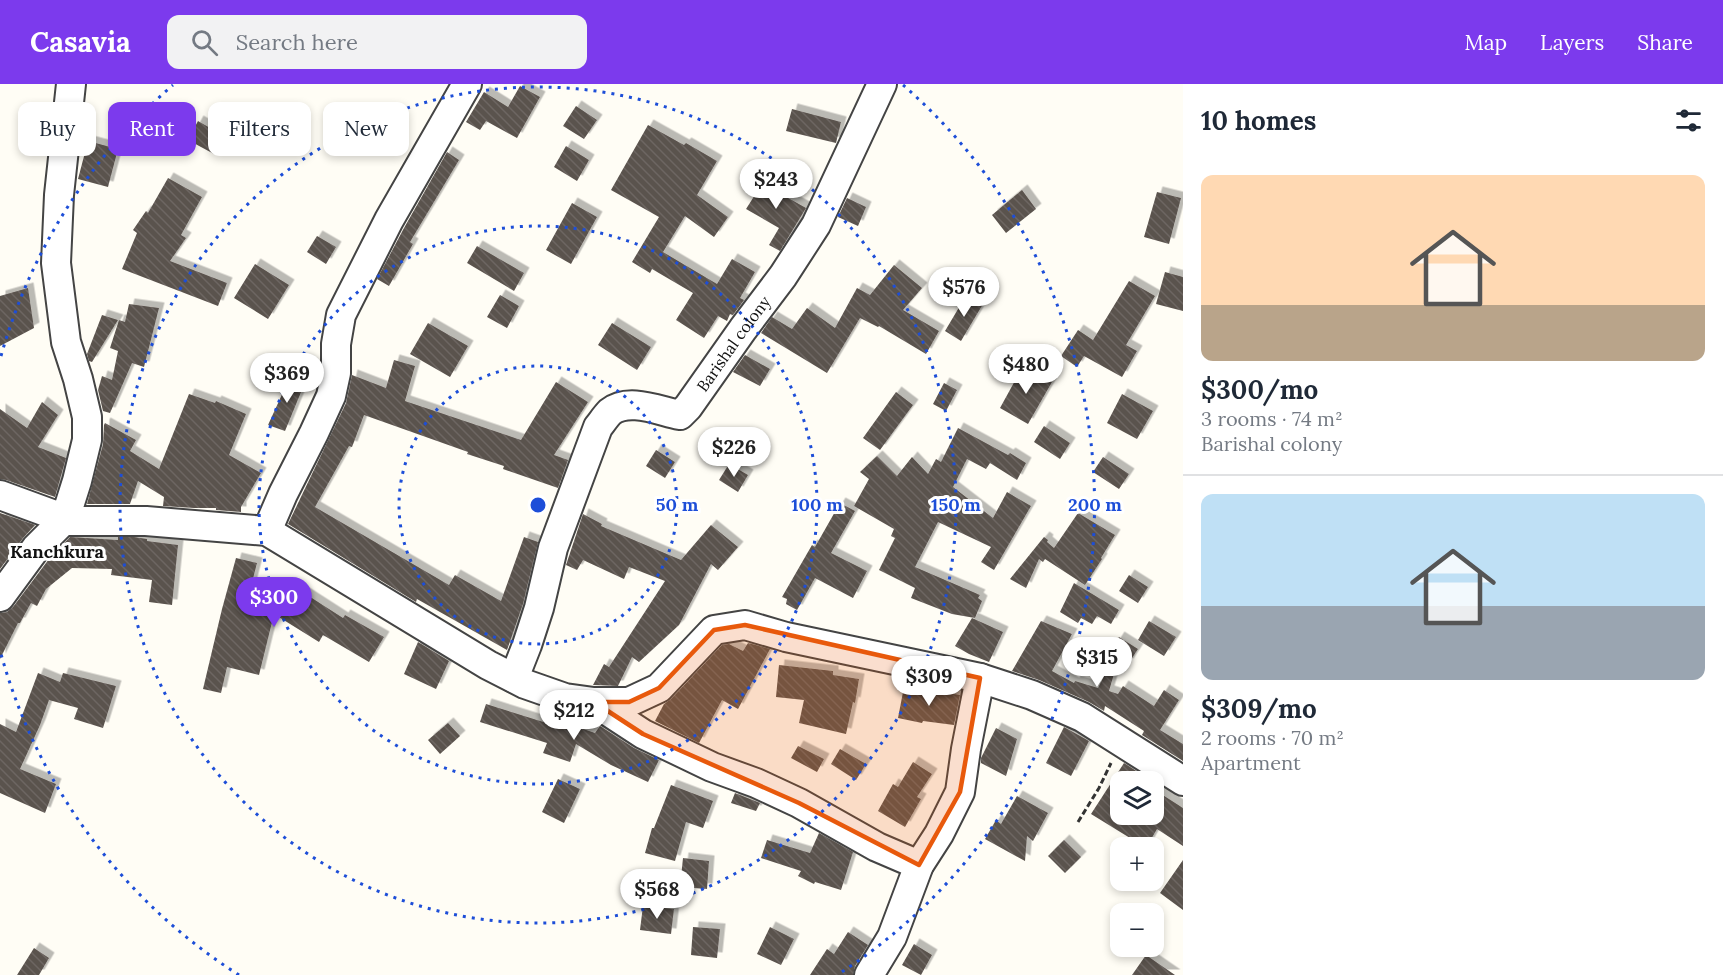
<!DOCTYPE html>
<html lang="en">
<head>
<meta charset="utf-8">
<style>
  :root { --surface:#fff; --page:#f2f2f3; --text:#1f2937; --muted:#747a83; --line:#e0e1e3; --accent:#7c3aed }
  body { margin:0; font-family:Lora,serif; background:var(--page); color:var(--text); height:100vh; display:flex; flex-direction:column; font-size:22px; white-space:nowrap }
  * { box-sizing:border-box; margin:0 }
  p { font-size:20px; color:var(--muted) }
  .icon { flex:none; width:33px; height:33px; fill:none; stroke:currentColor; stroke-width:2; stroke-linecap:round; stroke-linejoin:round }
  .map { position:relative; flex:1; overflow:hidden }
  .drawer { display:flex; flex-direction:column; background:var(--surface); width:540px }
  .drawer>* { flex:none }
  .banner { position:absolute; left:18px; top:18px; width:570px; height:54px; display:flex; gap:12px }
  .tools { position:absolute; left:1110px; top:687px; display:grid; gap:12px }
  .tools a { display:grid; place-items:center; width:54px; height:54px; border-radius:12px; background:var(--surface); box-shadow:0 3px 9px #0003; font-size:30px }
  .price { position:absolute; translate:-50% -51px; padding:0 14px; border-radius:21px; background:#fff; color:#222; font-size:20px; line-height:39px; filter:drop-shadow(0 2px 3px #0008) }
  .price::after { content:''; position:absolute; left:50%; top:36px; width:18px; height:14px; margin-left:-9px; background:inherit; clip-path:polygon(0 0,100% 0,50% 100%) }
  .price.on { background:var(--accent); color:#fff }
  ul { padding:0; list-style:none }
  li { display:grid; align-content:center; gap:12px; height:318px; padding:0 18px }
  li+li { border-top:2px solid var(--line) }
  li span { display:grid; place-items:center; height:186px; border-radius:12px; color:#555 }
  li>.icon { margin-inline-start:auto }
  span .icon { width:108px; height:108px; fill:#fffc; stroke-width:1 }
  li b { font-size:26px }
  h2 { display:flex; justify-content:space-between; align-items:center; height:72px; padding:0 18px; font-size:26px }
  .chip { padding:0 21px; border-radius:12px; background:var(--surface); box-shadow:0 3px 9px #0003; font-size:21px; line-height:54px }
  .chip.on { background:var(--accent); color:#fff }
  header { display:flex; align-items:center; gap:36px; box-sizing:border-box; height:84px; padding:0 30px; background:var(--accent); color:#fff }
  header strong { font-size:28px }
  nav { display:flex; gap:33px; margin-inline-start:auto; font-size:21px }
  .search { width:420px; height:54px; background:var(--page); display:flex; align-items:center; gap:15px; box-sizing:border-box; padding:0 21px; border-radius:12px; color:var(--muted); font-size:22px }
  main { display:flex; flex:1; min-height:0 }
  .map>svg:first-child { display:block }
</style>
</head>
<body>
<header>
<strong>Casavia</strong>
<div class="search"><svg class="icon" aria-label="search" viewBox="0 0 24 24"><circle cx="10" cy="10" r="6"/><path d="M15 15l6 6"/></svg>Search here</div>
<nav><a>Map</a><a>Layers</a><a>Share</a></nav>
</header>
<main>
<div class="map">
<svg width="1183" height="891" viewBox="0 0 1183 891">
  <defs>
    <pattern id="building-back-hatch" width="6" height="6" patternUnits="userSpaceOnUse" patternTransform="scale(1.5)"><rect width="6" height="6" fill="#5a524d"/><path d="M-1 5l2 2M0 0l6 6M5-1l2 2" fill="none" stroke="#6d6662"/></pattern>
    <filter id="shadow"><feDropShadow dx="5.5" dy="-5.5" stdDeviation="0" flood-color="#0004"/></filter>
  </defs>
  <rect width="100%" height="100%" fill="#fffdf5"/>
  <!-- building -->
  <path fill="url(#building-back-hatch)" filter="url(#shadow)" d="M520,2L540,13L517,54L486,37L480,46L466,38L484,8L508,23Z
    M576,22L597,36L584,55L563,42Z
    M792,25L841,38L836,59L786,47Z
    M346,31L365,42L355,58L336,47Z
    M198,37L224,52L214,70L188,56Z
    M648,41L684,61L686,59L717,77L697,111L728,133L714,153L685,132L663,168L717,200L732,175L755,188L740,214L744,216L733,231L730,230L727,237L718,232L704,254L676,236L693,209L652,185L650,189L632,178L659,133L611,106Z
    M88,57L118,65L108,103L78,95Z
    M566,62L589,76L577,97L554,83Z
    M447,68L459,76L410,158L413,160L389,202L377,195L404,144Z
    M767,92L785,103L781,110L806,124L780,167L769,161L779,144L746,125Z
    M168,94L202,113L181,151L186,154L170,177L227,199L218,222L122,185L137,149L133,146L146,127L148,129Z
    M1022,106L1036,125L1006,149L992,131Z
    M1157,108L1181,114L1169,160L1144,153Z
    M847,114L866,123L858,142L838,133Z
    M572,119L597,133L571,180L546,166Z
    M317,152L336,163L326,180L307,168Z
    M477,162L524,189L514,207L467,179Z
    M255,180L289,201L268,235L234,214Z
    M894,181L922,204L903,226L939,247L926,270L879,242L878,243L860,234L827,289L761,249L772,233L792,245L807,224L835,244L857,204L870,211Z
    M1165,188L1183,193V227L1156,220Z
    M1129,197L1155,212L1126,261L1137,267L1122,293L1084,272L1077,283L1061,272L1078,246L1093,256Z
    M28,204L34,244L0,262V212Z
    M967,210L983,220L961,257L945,247Z
    M500,211L519,222L507,244L487,233Z
    M129,220L159,224L144,283L132,279L110,329L103,327L98,306L102,292L112,296L118,267L110,264L119,236L125,238Z
    M102,231L118,236L92,278L89,277L87,270Z
    M428,239L468,262L450,293L410,270Z
    M612,239L651,263L637,286L598,261Z
    M745,271L770,285L760,302L733,288Z
    M394,276L415,282L405,317L521,356L556,298L588,318L554,371L568,376L558,404L503,385L504,382L467,370L468,368L364,331L352,363L349,362L315,423L449,501L455,491L501,517L524,453L538,458L523,520L507,566L417,515L416,518L288,440L346,319L352,291L386,304Z
    M1023,282L1052,298L1028,340L1000,324Z
    M290,293L306,296L285,347L268,341Z
    M944,299L957,306L946,327L933,320Z
    M896,308L913,321L880,366L863,354Z
    M189,310L215,319L216,317L246,330L229,371L261,389L241,423V428L216,426V424H194L163,422L164,413L138,397L130,420H87L103,360L104,341L105,339L136,356L130,367L159,385Z
    M1122,310L1153,327L1137,355L1107,339Z
    M42,318L58,331L38,363L66,374L55,413L6,396L0,395V325L27,344Z
    M1044,342L1070,359L1060,375L1034,358Z
    M958,344L1008,371L1010,369L1026,379L1017,396L990,379L986,385L967,375L953,403L993,434L1007,408L1031,422L994,486L981,478L991,463L938,438L915,483L980,511L978,514L982,517L975,534L952,530L911,514L915,504L879,486L895,454L891,452L894,445L854,422L869,395L860,388L877,372L897,392L912,373L928,390L936,375L941,378Z
    M656,366L675,378L665,394L646,382Z
    M1103,373L1129,390L1119,405L1093,388Z
    M729,380L748,391L738,408L719,396Z
    M840,419L855,427L831,469L867,487L853,514L815,494L797,526L786,520L787,515L782,513L812,461L815,463Z
    M0,429L35,441L23,454L0,485Z
    M1078,429L1115,451L1101,474L1102,475L1085,501L1045,475L1043,478L1039,475L1026,504L1010,495L1044,453L1048,456L1047,458L1054,464Z
    M583,430L602,440L601,442L681,476L711,441L738,463L718,486L711,480L679,541L639,578L632,573L618,602L593,601L604,580L609,583L665,497L629,483L624,495L583,476L577,486L566,481Z
    M70,453L118,456V453H134L147,455V457L178,461L172,521L149,518L152,496L111,491L112,485L72,484L46,505L37,522L31,519L20,539H18L0,575V529L7,528L13,523L49,475Z
    M236,474L257,479L248,514L290,525L301,507L343,534L345,531L384,553L369,578L323,551L319,558L274,530L259,591L227,583L221,609L203,605L222,525Z
    M1129,491L1148,503L1138,519L1119,507Z
    M1074,499L1119,526L1111,540L1097,532L1092,540L1081,534L1078,539L1060,528Z
    M972,534L1003,548L989,578L969,570L955,562Z
    M1041,537L1072,550L1052,587L1074,599L1075,597L1098,604L1110,580L1116,583L1109,607L1118,610L1123,602L1154,622L1164,606L1179,616L1160,646L1183,660V677L1142,651L1144,647L1105,622L1104,627L1089,618L1039,596L1012,587Z
    M1149,537L1176,553L1164,572L1138,556Z
    M1119,553L1138,565L1128,580L1109,569Z
    M418,558L449,577L436,605L404,590Z
    M748,559L770,565L738,625L722,616L699,659L655,637L664,620L671,615L722,561L729,560L743,567Z
    M779,581L833,587V591L859,595L855,619L853,618L846,650L799,639L804,616L776,613Z
    M38,589L60,598L63,589L116,602L103,644L74,635L78,624L49,616L40,641L20,685L56,700L45,729L0,709V640L16,648Z
    M904,603L933,609V607L960,611L954,641L923,637L922,639L898,634Z
    M486,620L553,641L554,635L595,649L600,642L634,664L659,676L648,698L611,681L576,660L570,678L543,669L547,659L480,638Z
    M448,639L460,652L440,670L428,656Z
    M1064,643L1089,657L1071,692L1046,679Z
    M996,644L1017,655L1006,692L981,679V674Z
    M798,662L824,675L817,688L791,674Z
    M840,665L866,680L856,696L831,680Z
    M913,678L932,690L917,713L921,715L905,743L878,727L893,700L898,703Z
    M1124,679L1150,696L1149,698H1120V730H1154V716L1158,708L1183,724V762L1157,745L1146,764H1123L1130,754L1091,730Z
    M558,695L580,705L564,739L542,728Z
    M671,701L713,717L703,744L686,738L675,777L645,769L652,744H654Z
    M735,709L760,719L756,727L731,719Z
    M1017,712L1048,729L1033,757L1027,752L1025,777L985,755L996,736L1001,740Z
    M819,749L853,768L841,806L815,798L814,800L798,792L801,787L761,774L767,756L810,769Z
    M1064,756L1081,773L1065,789L1048,772Z
    M683,774L709,777L707,805L680,803Z
    M1183,776V826L1160,809Z
    M643,822L674,825L671,850L640,846Z
    M693,843L720,845L717,874L691,871Z
    M770,843L794,855L781,881L757,870Z
    M848,848L868,861L855,882L853,891H810L827,865L834,870Z
    M914,860L932,871L921,891L902,881Z
    M34,864L49,874L39,891H17Z
    M1146,871L1175,891H1132Z"/>
  <g fill="none" stroke-linecap="round" stroke-linejoin="round">
    <!-- minor casing -->
    <g stroke="#444" stroke-width="32">
      <g id="minor">
        <path d="M0,411L71,437H146L267,447L488,581L525,600L565,614L594,618H629L659,604L714,546L745,541L786,553L980,594L966,665L960,708L939,750L919,781L892,853L869,891"/>
        <path d="M267,447L283,410L314,349L331,312L336,289V260L341,231L389,136L467,0"/>
        <path d="M0,513L36,464L65,435L77,397L87,356V333L78,295L66,258L56,179L59,111L71,0"/>
        <path id="s1" d="M514,594L527,561L539,524L553,464L598,343C602,338 606,332 610,328C629,313 659,327 680,331L688,323L743,245L783,192L816,141L882,0"/>
        <path d="M980,594L1032,611L1082,633L1183,697"/>
        <path d="M594,618L643,650L712,683L756,699L799,719L877,763L919,781"/>
      </g>
    </g>
    <!-- path -->
    <path stroke="#333" stroke-width="3" stroke-dasharray="6 3" stroke-linecap="butt" d="M1078,738L1099,704L1111,679"/>
    <!-- minor -->
    <use href="#minor" stroke="#fff" stroke-width="28"/>
  </g>
  <!-- marked area -->
  <path fill="#e8590c" fill-opacity="0.2" stroke="#e8590c" stroke-width="4.5" stroke-linejoin="round" d="M745,541L980,594L960,708L919,781L799,719L643,650L594,618H629L659,604L714,546Z"/>
  <!-- distance rings -->
  <g fill="none" stroke="#1d4ed8" stroke-width="3" stroke-dasharray="3 6">
    <circle cx="538" cy="421" r="139"/>
    <circle cx="538" cy="421" r="279"/>
    <circle cx="538" cy="421" r="418"/>
    <path d="M239 891A557 557 0 0 1 1 570M1 272A557 557 0 0 1 173 1M903 1A557 557 0 0 1 837 891"/>
  </g>
  <g text-anchor="middle" dominant-baseline="central" stroke-width="6" stroke-linejoin="round" paint-order="stroke">
    <!-- street labels -->
    <g font-size="16" fill="#111" stroke="#fff">
      <text stroke="none"><textPath href="#s1" startOffset="446">Barishal colony</textPath></text>
    </g>
    <!-- neighbourhood labels -->
    <g font-size="18" font-weight="bold" fill="#111" stroke="#fff">
      <text x="57" y="467">Kanchkura</text>
    </g>
  </g>
  <circle cx="538" cy="421" r="9" fill="#1d4ed8" stroke="#fff" stroke-width="3"/>
  <g font-size="18" text-anchor="middle" font-weight="bold" fill="#1d4ed8" stroke="#fff" stroke-width="6" stroke-linejoin="round" paint-order="stroke">
    <text x="677" y="427">50 m</text>
    <text x="817" y="427">100 m</text>
    <text x="956" y="427">150 m</text>
    <text x="1095" y="427">200 m</text>
  </g>
</svg>
<div class="tools">
<a><svg class="icon" aria-label="layers" viewBox="0 0 24 24"><path d="M12 4l9 5-9 5-9-5zM3 14l9 5 9-5"/></svg></a>
<a>+</a>
<a>−</a>
</div>
<b class="price" style="left:776px;top:126px">$243</b>
<b class="price" style="left:964px;top:234px">$576</b>
<b class="price" style="left:1026px;top:311px">$480</b>
<b class="price" style="left:287px;top:320px">$369</b>
<b class="price" style="left:734px;top:394px">$226</b>
<b class="price on" style="left:274px;top:544px">$300</b>
<b class="price" style="left:1097px;top:604px">$315</b>
<b class="price" style="left:929px;top:623px">$309</b>
<b class="price" style="left:574px;top:657px">$212</b>
<b class="price" style="left:657px;top:836px">$568</b>
<div class="banner">
<a class="chip">Buy</a>
<a class="chip on">Rent</a>
<a class="chip">Filters</a>
<a class="chip">New</a>
</div>
</div>
<section class="drawer">
<h2>10 homes<svg class="icon" aria-label="filters" viewBox="0 0 24 24"><path d="M4 7h16M4 17h16"/><circle cx="9" cy="7" r="2"/><circle cx="15" cy="17" r="2"/></svg></h2>
<ul>
<li><span style="background:linear-gradient(#ffd9b3 70%,#b9a48a 0)"><svg class="icon" aria-label="home" viewBox="0 0 24 24"><path d="M3 11l9-7 9 7M6 9v11h12V9"/></svg></span><div><b>$300/mo</b><p>3 rooms · 74 m²</p><p>Barishal colony</p></div></li>
<li><span style="background:linear-gradient(#bfe0f5 60%,#9aa5b1 0)"><svg class="icon" aria-label="home" viewBox="0 0 24 24"><path d="M3 11l9-7 9 7M6 9v11h12V9"/></svg></span><div><b>$309/mo</b><p>2 rooms · 70 m²</p><p>Apartment</p></div></li>
</ul>
</section>
</main>
</body>
</html>
